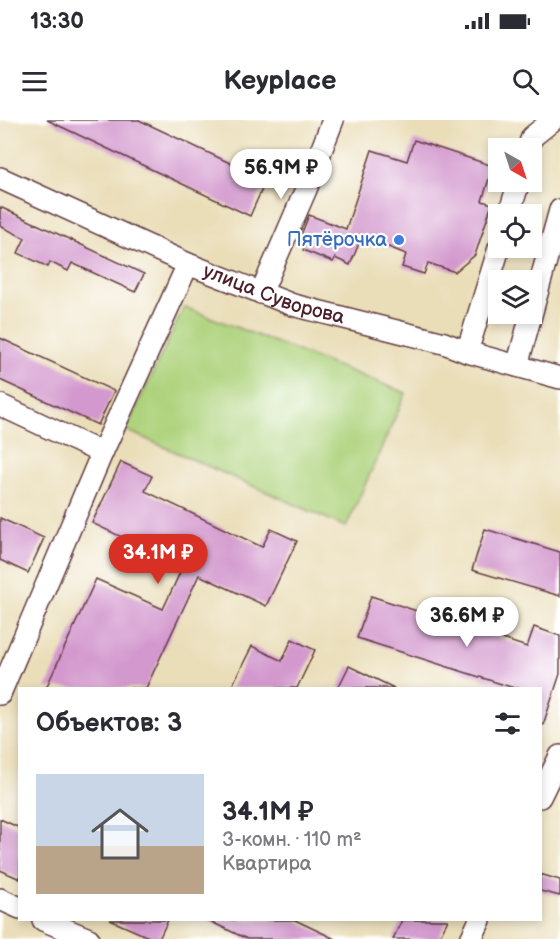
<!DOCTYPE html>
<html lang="ru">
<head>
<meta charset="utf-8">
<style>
  :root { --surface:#fff; --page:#f7f7f7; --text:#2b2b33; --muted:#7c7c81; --line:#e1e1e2; --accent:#d93025 }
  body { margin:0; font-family:"Balsamiq Sans",sans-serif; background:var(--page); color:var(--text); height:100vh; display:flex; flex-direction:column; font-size:22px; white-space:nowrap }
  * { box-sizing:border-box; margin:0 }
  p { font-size:20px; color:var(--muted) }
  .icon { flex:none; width:33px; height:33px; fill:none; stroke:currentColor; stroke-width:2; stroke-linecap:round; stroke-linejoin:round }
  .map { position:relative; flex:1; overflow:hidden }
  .details { position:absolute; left:18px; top:567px; width:524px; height:234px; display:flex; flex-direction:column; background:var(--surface); border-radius:0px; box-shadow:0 3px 9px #0003 }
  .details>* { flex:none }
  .needle { width:39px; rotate:141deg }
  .controls { position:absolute; left:488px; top:18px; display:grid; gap:12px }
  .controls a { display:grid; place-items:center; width:54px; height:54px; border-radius:0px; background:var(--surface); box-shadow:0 3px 9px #0003; font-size:30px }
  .price { position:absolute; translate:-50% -51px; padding:0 14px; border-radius:21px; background:#fff; color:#222; font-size:20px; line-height:39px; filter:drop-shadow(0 2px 3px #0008) }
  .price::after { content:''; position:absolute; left:50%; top:36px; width:18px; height:14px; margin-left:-9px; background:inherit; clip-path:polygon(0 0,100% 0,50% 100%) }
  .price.on { background:var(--accent); color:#fff }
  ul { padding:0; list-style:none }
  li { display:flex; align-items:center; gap:18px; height:150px; padding:0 18px }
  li+li { border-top:2px solid var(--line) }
  li span { display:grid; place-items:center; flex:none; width:168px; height:120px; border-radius:0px; color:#555 }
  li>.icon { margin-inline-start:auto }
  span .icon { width:72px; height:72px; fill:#fffc; stroke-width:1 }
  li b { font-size:26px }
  h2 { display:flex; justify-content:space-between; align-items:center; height:72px; padding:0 18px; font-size:26px }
  .status { display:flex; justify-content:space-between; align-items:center; height:42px; padding:0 30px; background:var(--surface); direction:ltr }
  .status svg { height:16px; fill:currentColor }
  header { display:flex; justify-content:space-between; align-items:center; height:78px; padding:0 18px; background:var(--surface); font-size:27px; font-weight:600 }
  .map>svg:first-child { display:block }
</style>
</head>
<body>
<div class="status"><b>13:30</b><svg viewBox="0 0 49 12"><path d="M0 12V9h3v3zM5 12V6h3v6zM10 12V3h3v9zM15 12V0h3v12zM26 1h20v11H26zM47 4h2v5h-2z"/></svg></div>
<header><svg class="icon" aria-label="menu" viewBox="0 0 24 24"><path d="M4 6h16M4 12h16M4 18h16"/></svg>Keyplace<svg class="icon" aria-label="search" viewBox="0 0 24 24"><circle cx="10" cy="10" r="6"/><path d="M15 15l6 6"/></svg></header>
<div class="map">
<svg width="560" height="819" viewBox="0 0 560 819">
  <rect width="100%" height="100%" fill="#fff"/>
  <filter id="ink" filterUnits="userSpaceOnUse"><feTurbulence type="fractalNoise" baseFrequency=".0167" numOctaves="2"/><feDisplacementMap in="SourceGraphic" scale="12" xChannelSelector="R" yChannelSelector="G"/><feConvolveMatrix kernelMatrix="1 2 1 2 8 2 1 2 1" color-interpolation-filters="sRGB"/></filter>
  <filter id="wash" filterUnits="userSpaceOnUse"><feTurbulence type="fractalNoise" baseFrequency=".008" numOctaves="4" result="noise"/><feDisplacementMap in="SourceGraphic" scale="24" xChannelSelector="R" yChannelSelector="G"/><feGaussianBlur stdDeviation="1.35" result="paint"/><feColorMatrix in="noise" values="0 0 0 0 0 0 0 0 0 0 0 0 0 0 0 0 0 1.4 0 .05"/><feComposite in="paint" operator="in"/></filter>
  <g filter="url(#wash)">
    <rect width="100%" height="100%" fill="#eadeb9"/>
    <!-- green -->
    <path fill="#aed37c" stroke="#7c7954" stroke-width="1.5" d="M184,187L406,273L346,407L126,310Z"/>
    <g id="blocks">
      <!-- building -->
      <path fill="#d398cd" d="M47,0H139L266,60L250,96Z
        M414,20L493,46L482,81L492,84L475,135L455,152L428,143L424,154L402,147L406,134L381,124L363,114L350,145L335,138L333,142L303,130L308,118L301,115L309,95L346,109L372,30L407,41Z
        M0,87L144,154L135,172L72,143L68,151L50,142L48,147L18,133L25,118L0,106Z
        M0,218L114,271L98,305L0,260Z
        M121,342L152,356L145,371L262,427L271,409L297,421L266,486L199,455L146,568H46L96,459L163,489L183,446L92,403Z
        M0,398L44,418L28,453L0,440Z
        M485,409L560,432V476L472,450Z
        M371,476L527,527L534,507L560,516V554L543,605L540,604V568H514L357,518Z
        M292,519L315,530L297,568H231L252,526L282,541Z
        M349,546L394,568H338Z
        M0,699L20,708V759L0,750Z
        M540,754L560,760V776L540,771Z
        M110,800H168L159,819H153Z
        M207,800H295L335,819H247Z
        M402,800H448L438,819H393Z"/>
    </g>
  </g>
  <g filter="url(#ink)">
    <use href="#blocks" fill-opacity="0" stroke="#623c40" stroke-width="1.5"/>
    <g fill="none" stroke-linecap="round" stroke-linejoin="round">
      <!-- minor casing -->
      <g stroke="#623c40" stroke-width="24">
        <g id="minor">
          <path d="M528,28L532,17L553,0"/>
          <path id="s1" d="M0,58L188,144L293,185L444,223L467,232L560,258"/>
          <path d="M509,94L519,62"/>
          <path d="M261,173L307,67L333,0"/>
          <path d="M467,232L499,128"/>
          <path d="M517,246L560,90"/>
          <path d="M0,285L102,333"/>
          <path d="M0,574L102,333L188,144"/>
          <path d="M540,677L560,636"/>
          <path d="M0,779L20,788"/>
          <path d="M43,800L89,819"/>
          <path d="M471,819L480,800"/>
        </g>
      </g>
      <!-- minor -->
      <use href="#minor" stroke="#fff" stroke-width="21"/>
    </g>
  </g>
  <!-- markers -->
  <circle fill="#3f7fe0" stroke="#fff" stroke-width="2" cx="399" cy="120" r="6"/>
  <g text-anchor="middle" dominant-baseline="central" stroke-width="4.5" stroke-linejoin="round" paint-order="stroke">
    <!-- shop labels -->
    <g font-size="20" fill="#366cbe" stroke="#fff" text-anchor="end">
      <text x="387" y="120">Пятёрочка</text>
    </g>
    <!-- street labels -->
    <g font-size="20" fill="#4a1f2b" stroke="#fff">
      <text stroke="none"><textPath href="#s1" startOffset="298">улица Суворова</textPath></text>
    </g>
  </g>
</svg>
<div class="controls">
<a><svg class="needle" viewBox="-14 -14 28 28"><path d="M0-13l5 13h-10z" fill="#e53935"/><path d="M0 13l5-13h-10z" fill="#7c7c81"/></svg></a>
<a><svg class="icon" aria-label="locate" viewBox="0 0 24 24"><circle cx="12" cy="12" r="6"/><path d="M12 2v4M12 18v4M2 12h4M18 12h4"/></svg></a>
<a><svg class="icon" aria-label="layers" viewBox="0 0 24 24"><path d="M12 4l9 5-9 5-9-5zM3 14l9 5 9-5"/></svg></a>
</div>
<b class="price" style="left:281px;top:80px">56.9M ₽</b>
<b class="price on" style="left:158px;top:465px">34.1M ₽</b>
<b class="price" style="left:467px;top:528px">36.6M ₽</b>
<section class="details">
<h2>Объектов: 3<svg class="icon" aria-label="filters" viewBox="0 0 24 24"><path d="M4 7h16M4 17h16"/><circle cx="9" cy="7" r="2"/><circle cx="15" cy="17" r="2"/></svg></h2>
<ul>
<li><span style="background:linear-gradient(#c9d6e8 60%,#b9a48a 0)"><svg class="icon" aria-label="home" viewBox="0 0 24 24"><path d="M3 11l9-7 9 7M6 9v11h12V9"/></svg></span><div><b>34.1M ₽</b><p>3-комн. · 110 m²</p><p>Квартира</p></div></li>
</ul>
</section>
</div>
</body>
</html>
